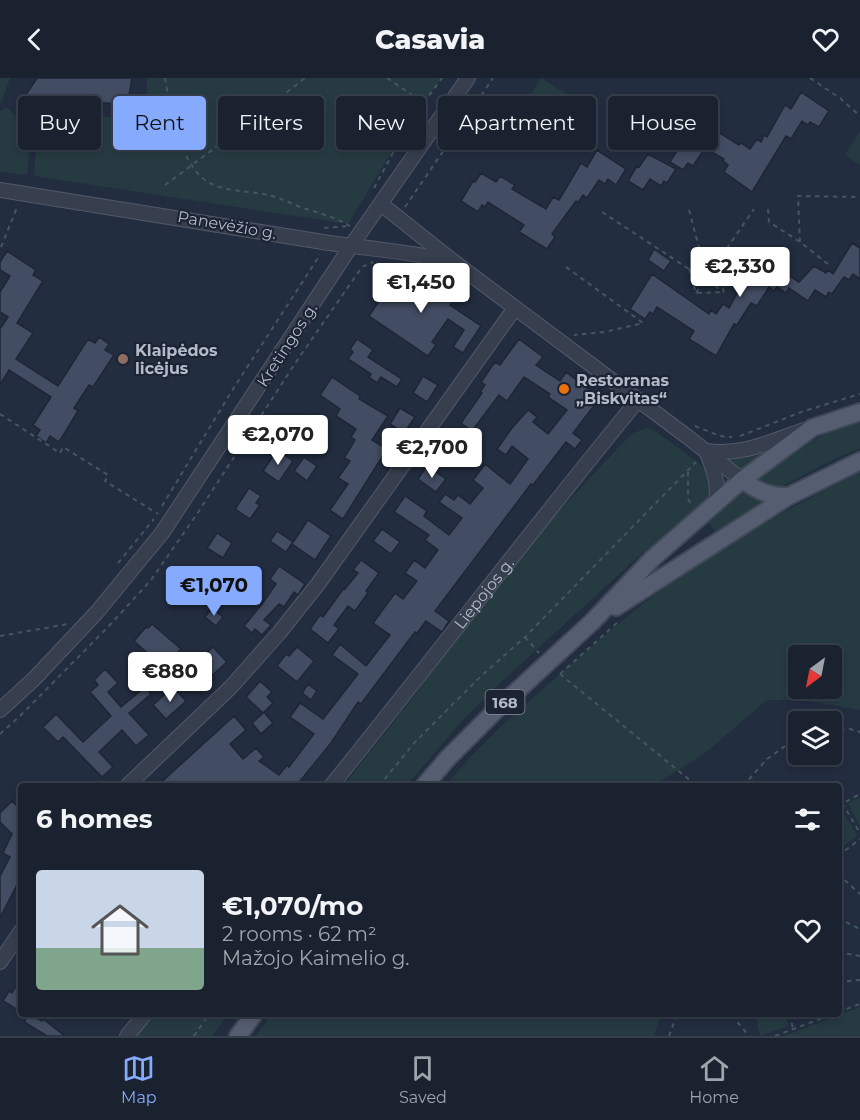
<!DOCTYPE html>
<html lang="en">
<head>
<meta charset="utf-8">
<style>
  :root { --surface:#1a2230; --page:#272f3c; --text:#f1f3f6; --muted:#9fa4ab; --line:#383f4c; --accent:#85aafe }
  body { margin:0; font-family:Montserrat,sans-serif; background:var(--page); color:var(--text); height:100vh; display:flex; flex-direction:column; font-size:22px; white-space:nowrap }
  * { box-sizing:border-box; margin:0 }
  p { font-size:20px; color:var(--muted) }
  .icon { flex:none; width:33px; height:33px; fill:none; stroke:currentColor; stroke-width:2; stroke-linecap:round; stroke-linejoin:round }
  .map { position:relative; flex:1; overflow:hidden }
  .drawer { position:absolute; left:18px; top:705px; width:824px; height:234px; display:flex; flex-direction:column; background:var(--surface); border-radius:6px; box-shadow:0 3px 9px #0003,0 0 0 2px var(--line) }
  .drawer>* { flex:none }
  .top-card { position:absolute; left:18px; top:18px; width:825px; height:54px; display:flex; gap:12px }
  .needle { width:39px; rotate:212deg }
  .controls { position:absolute; left:788px; top:567px; display:grid; gap:12px }
  .controls a { display:grid; place-items:center; width:54px; height:54px; border-radius:6px; background:var(--surface); box-shadow:0 3px 9px #0003,0 0 0 2px var(--line); font-size:30px }
  .price { position:absolute; translate:-50% -51px; padding:0 14px; border-radius:6px; background:#fff; color:#222; font-size:20px; line-height:39px; filter:drop-shadow(0 2px 3px #0008) }
  .price::after { content:''; position:absolute; left:50%; top:36px; width:18px; height:14px; margin-left:-9px; background:inherit; clip-path:polygon(0 0,100% 0,50% 100%) }
  .price.selected { background:var(--accent); color:#111 }
  ul { padding:0; list-style:none }
  li { display:flex; align-items:center; gap:18px; height:150px; padding:0 18px }
  li+li { border-top:2px solid var(--line) }
  li span { display:grid; place-items:center; flex:none; width:168px; height:120px; border-radius:6px; color:#555 }
  li>.icon { margin-inline-start:auto }
  span .icon { width:72px; height:72px; fill:#fffc; stroke-width:1 }
  li b { font-size:26px }
  h2 { display:flex; justify-content:space-between; align-items:center; height:72px; padding:0 18px; font-size:26px }
  .pill { padding:0 21px; border-radius:6px; background:var(--surface); box-shadow:0 3px 9px #0003,0 0 0 2px var(--line); font-size:21px; line-height:54px }
  .pill.selected { background:var(--accent); color:#111 }
  header { display:flex; justify-content:space-between; align-items:center; height:78px; padding:0 18px; background:var(--surface); font-size:27px; font-weight:800 }
  .tabs { display:flex; justify-content:space-around; align-items:center; height:84px; border-top:2px solid var(--line); background:var(--surface); font-size:16px; color:var(--muted) }
  .tabs a { display:grid; justify-items:center; gap:3px }
  .tabs .selected { color:var(--accent) }
  .map>svg:first-child { display:block }
</style>
</head>
<body>
<header><svg class="icon" aria-label="back" viewBox="0 0 24 24"><path d="M15 5l-7 7 7 7"/></svg>Casavia<svg class="icon" aria-label="heart" viewBox="0 0 24 24"><path d="M12 20l-8-8c-3-5 5-10 8-4 3-6 11-1 8 4z"/></svg></header>
<div class="map">
<svg width="860" height="958" viewBox="0 0 860 958">
  <rect width="100%" height="100%" fill="#232d40"/>
  <!-- green -->
  <path fill="#253b41" fill-rule="evenodd" d="M0,0H10L2,23L0,25Z
    M147,0H442L409,45L348,146L34,98L38,41L141,38L147,47Z
    M541,0L570,18L538,70L509,51Z
    M6,29L18,40H33L27,97L0,94V33Z
    M860,53V87L845,77Z
    M860,344V370L832,382L779,410L754,404C777,376 826,354 860,344Z
    M647,350L655,353L712,395L711,413L707,421L638,479L499,606L462,643L406,708H343L412,621L450,568L548,445L616,372L633,355Z
    M777,364L739,394L722,379H742Z
    M860,394V632L803,622H767L704,676L653,708H445C483,663 528,623 573,585C610,553 648,519 690,492C745,456 801,423 860,394ZM798,578H831V610H798Z
    M743,414L769,425L717,456L709,445Z
    M860,719V749L848,725Z
    M840,730L857,757L839,772L838,732Z
    M860,929V958H784Z
    M155,936H228L212,958H136Z
    M271,936H662L654,958H256Z
    M755,936H786L788,948L760,958Z"/>
  <!-- building -->
  <path fill="#424c62" stroke="#1e2636" stroke-width="1.5" d="M37,0H132L129,18L117,26L25,18Z
    M801,14L829,33L819,49L810,44L808,47L802,43L791,61L786,58L752,114L724,94L728,87L723,83L724,81L705,70L693,88L688,85L683,92L670,84L687,56L693,60L702,44L739,67L741,65L750,71L757,61L761,64L764,57L767,59L785,27L791,31Z
    M597,72L626,91L616,107L608,101L605,106L599,102L587,120L583,117L578,125L576,123L552,156L555,159L547,171L519,154L524,147L488,124L485,129L482,127L478,134L461,123L473,103L475,104L481,95L496,104L500,98L515,107L512,111L546,131L553,119L559,122L581,85L587,89Z
    M648,76L676,91L667,105L664,103L661,108L650,101L643,112L628,103L637,88L639,89Z
    M852,165L860,170V201L853,196L849,202L844,199L832,216L829,214L826,219L815,212L808,223L789,210L786,215L777,209L774,213L769,209L757,228L751,225L737,247L734,246L716,278L689,261L694,253L657,229L653,236L650,234L645,241L630,231L652,196L709,236L711,232L716,236L723,226L729,230L750,192L756,196L765,182L799,204L814,188L826,195L828,192L833,196Z
    M654,171L671,183L664,193L648,182Z
    M7,173L36,192L33,197L43,203L17,245L33,255L16,281L58,308L88,261L95,265L99,259L109,266L105,272L114,277L93,309L89,307L74,330L78,333L59,364L50,358L46,365L36,358L40,352L33,347L51,319L9,292L0,307V251L8,239L0,234V214L10,198L0,192V184Z
    M398,195L407,202L412,195L453,223L450,227L481,248L463,275L453,269L464,252L448,241L432,264L436,267L428,278L369,238Z
    M357,261L373,272L368,279L402,301L397,309L381,299L377,305L369,299L371,296L348,281L353,274L350,271Z
    M519,261L543,279L536,287L560,303L566,294L600,320L573,355L582,362L575,371L566,364L533,407L531,406L435,533L449,543L442,554L426,543L417,555L415,554L361,626L358,624L331,665L296,708H157L234,638L246,652L230,666L243,681L256,670L264,679L259,683L279,697L287,687L289,689L314,656L290,639L300,625L323,641L358,596L332,577L340,566L366,588L390,557L373,545L395,515L403,521L417,503L405,495L414,482L425,490L438,472L425,462L429,457L394,434L405,418L427,433L424,438L449,457L462,440L439,424L445,416L454,422L458,417L470,426L483,410L473,402L485,386L510,406L528,381L512,368L506,377L497,371L512,350L528,332L537,339L533,344L548,356L567,332L548,319L550,316L524,299L507,323L499,317L472,353L461,345L482,315L480,314L485,307L481,304L495,284L500,287Z
    M423,298L438,307L427,324L413,315Z
    M332,299L360,318L359,321L388,338L372,362L387,371L343,441L330,432L348,406L338,400L350,383L344,380L355,362L351,359L356,351L336,338L340,331L320,317Z
    M400,330L415,339L404,355L390,346Z
    M307,336L322,347L310,365L294,355Z
    M448,356L461,367L452,379L439,369Z
    M277,372L293,383L279,404L263,393Z
    M304,379L317,388L307,403L294,393Z
    M427,388L446,401L436,414L418,401Z
    M249,410L261,418L256,425L260,427L250,441L235,431Z
    M308,442L331,458L315,482L292,466Z
    M382,451L400,464L391,476L373,463Z
    M277,453L293,464L286,474L270,463Z
    M217,455L232,465L223,480L207,470Z
    M361,482L379,495L366,513L368,515L355,533L348,528L334,547L339,551L328,565L310,551L320,537L323,539L344,510L345,511L358,495L353,492Z
    M279,488L305,506L298,517L294,514L284,529L279,526L264,542L271,547L262,557L255,551L252,555L244,548L262,526L276,506L270,501Z
    M193,496L202,503L199,507L202,509L191,525L176,514L186,499L189,501Z
    M212,530L223,539L216,548L205,539Z
    M152,546L181,571L163,589L134,563L146,549L148,550Z
    M213,569L227,584L208,601L194,587Z
    M297,569L314,583L297,604L277,588L286,576L289,578Z
    M105,591L118,605L108,614L121,629L145,609L151,616L129,635L149,657L136,668L122,652L99,674L113,689L102,699L63,659L58,664L43,649L56,636L83,664L111,638L90,614L98,607L94,602Z
    M260,603L272,614L267,619L273,625L264,634L273,645L261,656L252,645L263,635L246,619Z
    M308,606L317,613L311,622L302,615Z
    M173,609L186,623L166,641L153,627Z
    M12,723L21,732V799L0,840V798L10,779L3,775L12,756L0,744V735Z
    M21,900V934L3,923L9,913L12,915Z
    M29,936L42,943L43,941L65,958H47L24,944Z"/>
  <g fill="none" stroke-linecap="round" stroke-linejoin="round">
    <!-- minor casing -->
    <g stroke="#525a6a" stroke-width="16">
      <g id="minor">
        <path d="M0,112C108,129 216,146 323,164C367,171 411,173 454,184"/>
        <path d="M381,126L454,184L689,360L742,402"/>
        <path d="M707,373C743,378 771,363 804,352"/>
        <path d="M707,375C714,393 719,405 716,425"/>
        <path d="M0,632L34,601L97,534L162,455L351,168L468,0"/>
        <path d="M127,708L231,609L279,555L318,506L515,230"/>
        <path id="s1" d="M331,708C434,580 534,449 638,322"/>
        <path d="M0,884L21,853"/>
        <path d="M127,958L145,936"/>
      </g>
    </g>
    <!-- major casing -->
    <g stroke="#404858" stroke-width="20">
      <path id="major" d="M742,402C758,413 770,419 789,418
        M616,529L789,418L860,383
        M424,708L448,680L494,634L592,544L653,480L742,402L812,350L860,334
        M238,958L254,936"/>
    </g>
    <!-- path -->
    <path stroke="#43585e" stroke-width="2" stroke-dasharray="4.5 4.5" stroke-linecap="butt" d="M165,0C170,31 179,82 205,102C223,115 251,112 272,118C283,121 292,126 303,130C319,135 335,139 350,148
      M387,0L424,25
      M810,0L840,20L860,38
      M165,107L239,52L305,0
      M374,110L409,45L442,0
      M405,129L493,0
      M768,131L769,144L800,164L828,186
      M689,132L700,173L689,190L696,215L724,214L716,186L700,173
      M602,134L724,214
      M324,150L348,148
      M800,164L798,118L860,119
      M1,169L18,127
      M566,189L643,245L605,254L574,257
      M696,215L754,131
      M0,336L60,375L63,369L108,397L105,403L158,436
      M695,348L720,358L732,359
      M740,358L804,333L860,316
      M688,394V421L691,426
      M162,428L233,311L318,180L319,176
      M118,485L154,441
      M0,558L68,546
      M525,559L539,575
      M560,596L618,544
      M560,596L697,708
      M831,650L850,651L860,654
      M0,656L21,637L109,548L151,502L197,436L296,284L362,189L373,184
      M379,708L415,664L477,602L525,559L696,384
      M743,708L767,681L798,659
      M842,725L860,755
      M838,728L860,716
      M838,778L860,761
      M838,796L860,816
      M838,840L860,851
      M838,874L860,878
      M838,904L860,902
      M838,934L860,926
      M735,936V941L749,958
      M790,936L793,951
      M194,958L209,936
      M669,958L677,936
      M775,958L833,936"/>
    <!-- minor -->
    <use href="#minor" stroke="#373f4f" stroke-width="14"/>
    <!-- major -->
    <use href="#major" stroke="#555e70" stroke-width="16"/>
  </g>
  <!-- markers -->
  <circle fill="#8d6e63" stroke="#1c2434" stroke-width="2" cx="123" cy="281" r="6"/>
  <circle fill="#e8710a" stroke="#1c2434" stroke-width="2" cx="564" cy="311" r="6"/>
  <g text-anchor="middle" dominant-baseline="central" stroke-width="4.5" stroke-linejoin="round" paint-order="stroke">
    <!-- shield labels -->
    <rect fill="#1c2434" stroke="#868d9d" stroke-width="1.5" x="485.5" y="612" width="39" height="24" rx="4.5"/>
    <g font-size="15" font-weight="bold" fill="#b3baca">
      <text x="505" y="624">168</text>
    </g>
    <!-- street labels -->
    <g font-size="16" fill="#b3baca" stroke="#1c2434">
      <text transform="translate(227 147) rotate(10)">Panevėžio g.</text>
      <text transform="translate(287 267) rotate(-57)">Kretingos g.</text>
      <text stroke="none"><textPath href="#s1" startOffset="246">Liepojos g.</textPath></text>
    </g>
    <!-- poi labels -->
    <g font-size="16" font-weight="bold" fill="#b3baca" stroke="#1c2434" text-anchor="start">
      <text x="135" y="272">Klaipėdos<tspan x="135" dy="18">licėjus</tspan></text>
      <text x="576" y="302">Restoranas<tspan x="576" dy="18">„Biskvitas“</tspan></text>
    </g>
  </g>
</svg>
<div class="controls">
<a><svg class="needle" viewBox="-14 -14 28 28"><path d="M0-13l5 13h-10z" fill="#e53935"/><path d="M0 13l5-13h-10z" fill="#9fa4ab"/></svg></a>
<a><svg class="icon" aria-label="layers" viewBox="0 0 24 24"><path d="M12 4l9 5-9 5-9-5zM3 14l9 5 9-5"/></svg></a>
</div>
<b class="price" style="left:740px;top:220px">€2,330</b>
<b class="price" style="left:421px;top:236px">€1,450</b>
<b class="price" style="left:278px;top:388px">€2,070</b>
<b class="price" style="left:432px;top:401px">€2,700</b>
<b class="price selected" style="left:214px;top:539px">€1,070</b>
<b class="price" style="left:170px;top:625px">€880</b>
<div class="top-card">
<a class="pill">Buy</a>
<a class="pill selected">Rent</a>
<a class="pill">Filters</a>
<a class="pill">New</a>
<a class="pill">Apartment</a>
<a class="pill">House</a>
</div>
<section class="drawer">
<h2>6 homes<svg class="icon" aria-label="filters" viewBox="0 0 24 24"><path d="M4 7h16M4 17h16"/><circle cx="9" cy="7" r="2"/><circle cx="15" cy="17" r="2"/></svg></h2>
<ul>
<li><span style="background:linear-gradient(#c9d6e8 65%,#7fa58c 0)"><svg class="icon" aria-label="home" viewBox="0 0 24 24"><path d="M3 11l9-7 9 7M6 9v11h12V9"/></svg></span><div><b>€1,070/mo</b><p>2 rooms · 62 m²</p><p>Mažojo Kaimelio g.</p></div><svg class="icon" aria-label="heart" viewBox="0 0 24 24"><path d="M12 20l-8-8c-3-5 5-10 8-4 3-6 11-1 8 4z"/></svg></li>
</ul>
</section>
</div>
<nav class="tabs">
<a class="selected"><svg class="icon" aria-label="map" viewBox="0 0 24 24"><path d="M3 6l6-2 6 2 6-2v14l-6 2-6-2-6 2zM9 4v14M15 6v14"/></svg>Map</a>
<a><svg class="icon" aria-label="saved" viewBox="0 0 24 24"><path d="M7 4h10v16l-5-4-5 4z"/></svg>Saved</a>
<a><svg class="icon" aria-label="home" viewBox="0 0 24 24"><path d="M3 11l9-7 9 7M6 9v11h12V9"/></svg>Home</a>
</nav>
</body>
</html>
